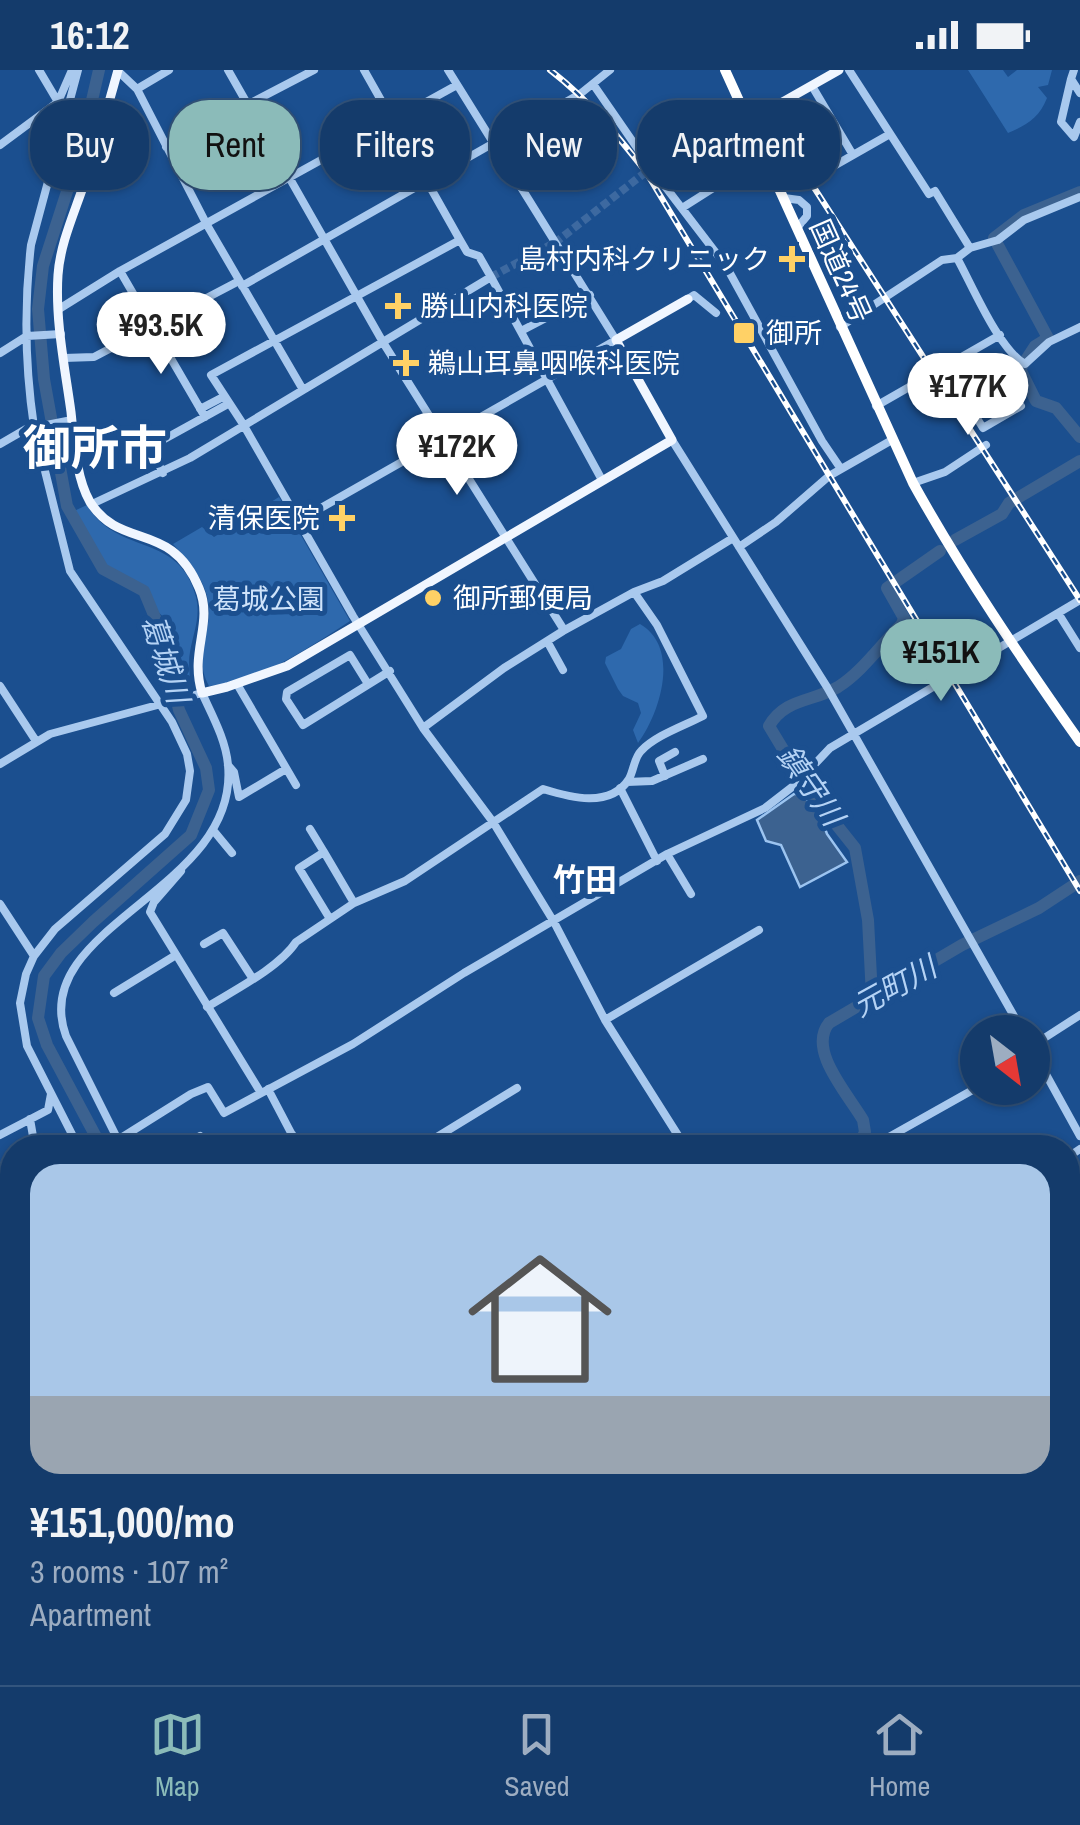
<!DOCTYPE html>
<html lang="en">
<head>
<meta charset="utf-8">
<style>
  :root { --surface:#143b6b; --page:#214673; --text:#f1f3f6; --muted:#9dadc1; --line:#33557e; --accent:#8bbbb9 }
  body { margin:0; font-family:"Archivo Narrow","Noto Sans JP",sans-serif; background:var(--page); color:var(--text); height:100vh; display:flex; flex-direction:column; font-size:38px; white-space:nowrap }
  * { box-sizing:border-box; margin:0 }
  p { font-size:32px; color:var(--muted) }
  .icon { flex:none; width:55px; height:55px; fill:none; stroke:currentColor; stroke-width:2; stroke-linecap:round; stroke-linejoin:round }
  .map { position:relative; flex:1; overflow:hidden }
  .panel { position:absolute; left:0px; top:1065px; width:1080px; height:550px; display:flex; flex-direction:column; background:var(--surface); border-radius:40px 40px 0 0; box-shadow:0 2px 8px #0004,0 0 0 2px var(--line) }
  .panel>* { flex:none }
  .banner { position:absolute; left:30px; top:30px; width:1020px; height:90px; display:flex; gap:20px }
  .needle { width:65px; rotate:149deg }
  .controls { position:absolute; left:960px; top:945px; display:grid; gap:20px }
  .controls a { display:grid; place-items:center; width:90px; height:90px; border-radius:50%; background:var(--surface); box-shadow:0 2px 8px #0004,0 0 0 2px var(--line); font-size:50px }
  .price { position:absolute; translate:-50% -85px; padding:0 22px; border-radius:35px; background:#fff; color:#222; font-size:32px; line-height:65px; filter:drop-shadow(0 2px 5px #0008) }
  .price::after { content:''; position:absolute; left:50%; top:60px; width:30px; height:22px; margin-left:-15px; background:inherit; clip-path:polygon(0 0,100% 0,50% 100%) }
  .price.active { background:var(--accent); color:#111 }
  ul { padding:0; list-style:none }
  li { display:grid; align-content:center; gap:20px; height:530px; padding:0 30px }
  li span { display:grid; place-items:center; height:310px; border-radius:30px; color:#555 }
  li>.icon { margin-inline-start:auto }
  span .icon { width:180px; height:180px; fill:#fffc; stroke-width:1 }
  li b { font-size:42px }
  .chip { padding:0 35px; border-radius:40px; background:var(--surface); box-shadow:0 2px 8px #0004,0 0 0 2px var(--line); font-size:35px; line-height:90px }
  .chip.active { background:var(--accent); color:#111 }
  .status { display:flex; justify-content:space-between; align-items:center; height:70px; padding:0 50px; background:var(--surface); direction:ltr }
  .status svg { height:28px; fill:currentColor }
  .tab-bar { display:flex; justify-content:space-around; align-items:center; height:140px; border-top:2px solid var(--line); background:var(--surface); font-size:28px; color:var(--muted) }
  .tab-bar a { display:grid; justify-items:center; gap:5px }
  .tab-bar .active { color:var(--accent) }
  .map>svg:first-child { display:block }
</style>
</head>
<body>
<div class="status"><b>16:12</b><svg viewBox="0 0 49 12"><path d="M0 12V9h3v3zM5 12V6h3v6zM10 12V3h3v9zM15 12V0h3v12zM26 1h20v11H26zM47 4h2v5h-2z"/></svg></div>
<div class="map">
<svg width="1080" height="1615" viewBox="0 0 1080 1615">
  <rect width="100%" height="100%" fill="#1b4f8f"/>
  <!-- green -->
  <path fill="#2e69ad" d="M968,0H1003L1008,7L1017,0H1052L1048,15L1038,17L1047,28C1039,48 1027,55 1008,63Z
    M279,427L350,551C307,579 261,611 209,616C195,591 207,571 209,545C211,517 191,493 173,474L202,457L214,467Z
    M87,435C116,486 180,462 196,527C201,547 193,563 190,582C188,592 190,603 190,614L184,617L168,551L157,541L141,515C103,505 88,474 74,441Z
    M640,554C681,578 660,643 638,673L633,660L641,643L638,633L623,626L618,619L605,593L606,587L621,579L631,559Z"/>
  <!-- water -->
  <path fill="#3c6290" stroke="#9cc4f0" stroke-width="2.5" d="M794,724H802L820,745L827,764L847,792L800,817L781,775L766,771L757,750Z"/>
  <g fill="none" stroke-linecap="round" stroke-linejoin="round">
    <!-- stream -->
    <path stroke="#9cc4f0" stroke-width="2.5" d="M1068,1501L1080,1490
      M992,1602L1000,1615"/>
    <!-- river -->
    <path stroke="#3c6290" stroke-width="12" d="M99,0L81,78L43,196L38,239L44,309L67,436L103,499L144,521L161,562L179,640L206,698L209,720L191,765L93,852L61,883L44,906L38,948L47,975L102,1078
      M1080,122L1024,145L994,168L1048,268L1035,276L1020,299L1036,331L1056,338L1080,367
      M955,470L1002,444L1009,433L1080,391
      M872,926L868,850L855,778L804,714L769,656C785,628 813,632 838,617C863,601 881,574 902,554L904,548L887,518L940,481
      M858,1078L865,1062L863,1050C848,1024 807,980 829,953L962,875L1039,838L1080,811
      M571,1602L572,1615
      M608,1615L610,1602
      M643,1615L644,1602
      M1066,1615L1080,1605"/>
    <!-- minor-tunnel -->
    <path stroke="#3d69a0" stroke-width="8" stroke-dasharray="8 4" stroke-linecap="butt" d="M491,207L556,172L651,98"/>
    <!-- minor -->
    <path stroke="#a9c9ee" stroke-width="8" d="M39,0L58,32
      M228,0L384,274L564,560
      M364,0L460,170L467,182L479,186L491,207L602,410
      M849,0L929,124L935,121L970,178
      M1074,0L1071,9L1080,23
      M118,1L137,19L207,155L302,318
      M1071,9L1061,52L1074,67L1080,52
      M593,14L651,98L726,196L822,371L841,399
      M812,16L853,85
      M137,19L169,0
      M773,37L818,105L890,64
      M757,69L769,71L782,100L776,111
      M0,75L58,32L72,0
      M166,77L314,0
      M655,96L693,81L749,51
      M651,98L779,118
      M1080,127L1024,150L998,170L970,178L957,188C972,215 999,280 1025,294L1049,272L1080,257
      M784,128L799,130L807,137V146L797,158
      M682,138L765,85
      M460,170L211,305L243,354L353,546L423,658L493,752L554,852L605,950L686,1078
      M120,201L205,347
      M242,216L580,24L610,0
      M688,229L694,225L716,243
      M59,239L120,201L457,15
      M840,257L942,190L957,188
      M521,261L590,225
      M0,283L27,266L61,264
      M64,288L94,287L239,211
      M946,298L983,358L1021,336
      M876,336L1000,265
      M200,339L223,327
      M34,357C25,296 24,235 31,175L78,0
      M26,359L44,397L70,501L172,652L187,684L190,701L186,730L165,764L55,859L34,886L26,904L20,933L27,976L79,1078
      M672,370L827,617L1023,962
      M0,374L26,359L72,350
      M163,403L150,377L228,334
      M913,413L945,402L986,375
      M92,434L190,388L491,207
      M298,451L616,270L448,0
      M739,477L776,452L829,406L892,370
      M1058,543L1080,578
      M547,571L563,600
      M237,614L296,715
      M368,614L350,585L287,622L286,629L303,655L390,601
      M0,616L36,671
      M423,658L504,598L563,561L634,522L663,511L733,468
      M0,694L50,664L202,623C212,645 226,670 228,695C240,821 26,856 66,966L122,1078
      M228,695L234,702L239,727L286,699
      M665,706L659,691L675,682
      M627,712L652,711L703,689
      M620,718L657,791
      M310,759L324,782
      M213,760L232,783
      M667,784L691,824
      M181,801L154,832L150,842L261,1023
      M0,834L34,886
      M330,849L299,798L324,782L354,833
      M204,874L223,863L253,909
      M114,923L176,885
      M207,937C233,921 280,897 296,872L354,833L405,811L543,719C569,727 610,739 629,709C634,700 634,688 641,681C656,665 684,656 703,646L657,555L634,522
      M605,950L759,860
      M1032,976L1080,945
      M1032,979L1080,1066
      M268,1019L299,1078
      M30,1049L35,1078
      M0,1065L48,1040L51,1024
      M200,1066L207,1078
      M105,1078L191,1024L208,1017L224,1043L353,974L464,903L667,784L765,738L796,714L830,678L1080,530
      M273,1078L292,1064
      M419,1078L517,1018
      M846,1078L856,1072L873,1076L978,1017
      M1068,1087L1080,1079
      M0,1097L12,1091
      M0,1154L12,1149
      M0,1196L12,1189
      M1068,1233L1080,1225
      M0,1278L12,1298
      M1068,1367L1080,1359
      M1068,1506L1080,1496
      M0,1520L12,1541
      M51,1602L59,1615
      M325,1602L332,1615
      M1005,1602L1012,1615
      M187,1615L202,1606
      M435,1615L454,1602
      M591,1615L592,1602
      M659,1615L680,1602"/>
    <!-- major -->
    <path stroke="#f0f6ff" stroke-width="9" d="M118,0C107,40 96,78 83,117C73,146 60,175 58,205C55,250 65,298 71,342C74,370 76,408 90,432C121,481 171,450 199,518C214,553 189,581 202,623L227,617L287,596L672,370L616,270L688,229
      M749,51L839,0"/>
    <!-- highway -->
    <path stroke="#fff" stroke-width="10" d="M725,0L913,413C963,503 1021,588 1080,672"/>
    <!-- rail casing -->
    <g stroke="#fff" stroke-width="6">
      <path id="rail" d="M550,0C588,29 616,64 646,102L1080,821
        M784,71L1080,530"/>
    </g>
    <!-- rail -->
    <use href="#rail" stroke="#1b4f8f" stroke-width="2.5" stroke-dasharray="8" stroke-linecap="butt"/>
  </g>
  <!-- markers -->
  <g fill="#ffd166" stroke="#1b4f8f" stroke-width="4">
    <path d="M787 174h10v10h10v10h-10v10h-10v-10h-10v-10h10z"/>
    <path d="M393 221h10v10h10v10h-10v10h-10v-10h-10v-10h10z"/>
    <rect x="732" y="251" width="24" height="24" rx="5"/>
    <path d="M401 278h10v10h10v10h-10v10h-10v-10h-10v-10h10z"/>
    <path d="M337 433h10v10h10v10h-10v10h-10v-10h-10v-10h10z"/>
    <circle cx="433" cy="528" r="10"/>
  </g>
  <g text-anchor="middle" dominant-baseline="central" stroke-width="10" stroke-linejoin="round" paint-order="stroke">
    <!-- poi labels -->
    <g font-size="28" fill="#fff" stroke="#1b4f8f" text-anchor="start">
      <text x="770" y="189" text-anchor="end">島村内科クリニック</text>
      <text x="420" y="236">勝山内科医院</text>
      <text x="766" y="263">御所</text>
      <text x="428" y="293">鵜山耳鼻咽喉科医院</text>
      <text x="320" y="448" text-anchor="end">清保医院</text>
      <text x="453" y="528">御所郵便局</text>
    </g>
    <!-- street labels -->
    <g font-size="28" fill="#fff" stroke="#1b4f8f">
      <text transform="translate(841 201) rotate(66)">国道24号</text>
    </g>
    <!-- park labels -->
    <g font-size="28" fill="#cfe3fa" stroke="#1b4f8f">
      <text x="269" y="529">葛城公園</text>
    </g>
    <!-- water labels -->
    <g font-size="30" font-style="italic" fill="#b5d3f5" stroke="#1b4f8f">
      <text transform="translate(166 589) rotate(72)">葛城川</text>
      <text transform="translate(811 715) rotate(55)">鎮守川</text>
      <text transform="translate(894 916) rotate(-29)">元町川</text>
    </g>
    <!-- quarter labels -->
    <g font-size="32" font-weight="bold" fill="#fff" stroke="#1b4f8f">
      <text x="585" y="809">竹田</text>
    </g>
    <!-- town labels -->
    <g font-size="48" font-weight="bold" fill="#fff" stroke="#1b4f8f">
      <text x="95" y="377">御所市</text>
    </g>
  </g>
</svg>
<div class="controls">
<a><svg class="needle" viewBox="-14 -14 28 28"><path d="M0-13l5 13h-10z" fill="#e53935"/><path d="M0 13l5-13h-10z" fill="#9dadc1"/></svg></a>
</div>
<b class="price" style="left:161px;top:307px">¥93.5K</b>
<b class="price" style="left:968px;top:368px">¥177K</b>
<b class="price" style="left:457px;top:428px">¥172K</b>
<b class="price active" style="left:941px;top:634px">¥151K</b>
<div class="banner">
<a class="chip">Buy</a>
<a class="chip active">Rent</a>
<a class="chip">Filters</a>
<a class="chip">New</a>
<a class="chip">Apartment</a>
</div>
<section class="panel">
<ul>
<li><span style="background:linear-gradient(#a9c7e8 75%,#9aa5b1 0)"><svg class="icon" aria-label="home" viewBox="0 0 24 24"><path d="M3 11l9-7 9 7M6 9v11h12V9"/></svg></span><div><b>¥151,000/mo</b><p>3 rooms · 107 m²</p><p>Apartment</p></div></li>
</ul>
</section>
</div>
<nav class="tab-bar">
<a class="active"><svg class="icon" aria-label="map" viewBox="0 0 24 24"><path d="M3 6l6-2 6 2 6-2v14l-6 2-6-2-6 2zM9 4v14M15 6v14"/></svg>Map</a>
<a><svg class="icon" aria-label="saved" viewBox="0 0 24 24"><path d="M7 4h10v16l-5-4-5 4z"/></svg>Saved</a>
<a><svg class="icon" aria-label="home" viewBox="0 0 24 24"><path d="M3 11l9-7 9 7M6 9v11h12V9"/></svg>Home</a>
</nav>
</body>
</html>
